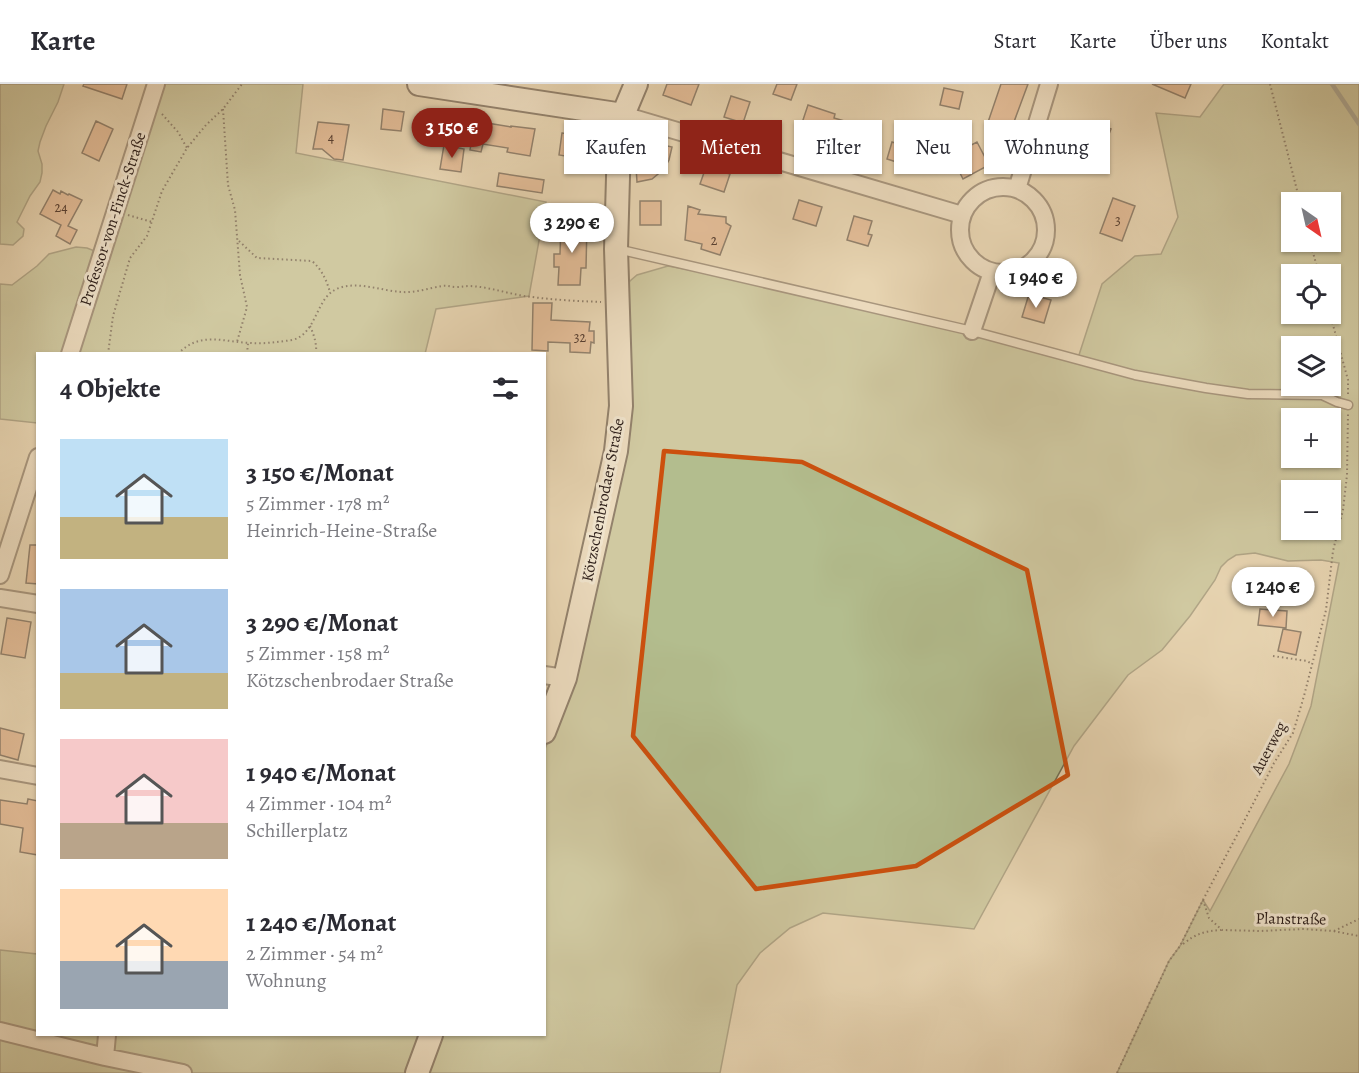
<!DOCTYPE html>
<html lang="de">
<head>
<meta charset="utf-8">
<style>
  :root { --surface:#fff; --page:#f7f7f7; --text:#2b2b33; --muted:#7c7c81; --line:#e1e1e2; --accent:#8f2418 }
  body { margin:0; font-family:Alegreya,serif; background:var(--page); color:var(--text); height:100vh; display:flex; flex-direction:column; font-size:22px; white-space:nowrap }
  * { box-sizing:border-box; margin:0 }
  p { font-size:20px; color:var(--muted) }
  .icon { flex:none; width:33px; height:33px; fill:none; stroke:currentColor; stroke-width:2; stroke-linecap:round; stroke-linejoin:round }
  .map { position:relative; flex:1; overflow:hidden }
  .side { position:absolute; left:36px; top:268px; width:510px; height:684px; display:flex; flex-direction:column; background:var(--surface); border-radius:0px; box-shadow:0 2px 4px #0004 }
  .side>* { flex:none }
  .top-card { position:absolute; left:564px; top:36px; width:570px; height:54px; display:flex; gap:12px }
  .needle { width:39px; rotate:146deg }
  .tools { position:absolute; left:1281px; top:108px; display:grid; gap:12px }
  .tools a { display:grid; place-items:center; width:60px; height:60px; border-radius:0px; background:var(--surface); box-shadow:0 2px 4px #0004; font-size:30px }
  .price { position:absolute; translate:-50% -51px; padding:0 14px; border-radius:21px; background:#fff; color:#222; font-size:20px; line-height:39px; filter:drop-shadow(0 2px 3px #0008) }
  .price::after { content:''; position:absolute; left:50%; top:36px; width:18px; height:14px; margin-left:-9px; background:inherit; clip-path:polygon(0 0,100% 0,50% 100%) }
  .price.current { background:var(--accent); color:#fff }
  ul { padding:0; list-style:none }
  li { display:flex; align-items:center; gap:18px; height:150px; padding:0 24px }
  li span { display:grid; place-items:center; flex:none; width:168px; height:120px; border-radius:0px; color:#555 }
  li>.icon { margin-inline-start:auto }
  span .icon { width:72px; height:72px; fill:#fffc; stroke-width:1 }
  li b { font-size:26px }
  h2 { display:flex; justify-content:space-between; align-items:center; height:72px; padding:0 24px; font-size:26px }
  .pill { padding:0 21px; border-radius:0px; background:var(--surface); box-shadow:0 2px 4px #0004; font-size:21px; line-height:54px }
  .pill.current { background:var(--accent); color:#fff }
  header { display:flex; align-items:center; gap:36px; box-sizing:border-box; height:84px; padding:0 30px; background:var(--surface); border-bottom:2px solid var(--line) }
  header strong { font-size:28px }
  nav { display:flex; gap:33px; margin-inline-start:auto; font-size:21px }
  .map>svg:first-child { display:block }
</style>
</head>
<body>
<header>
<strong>Karte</strong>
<nav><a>Start</a><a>Karte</a><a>Über uns</a><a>Kontakt</a></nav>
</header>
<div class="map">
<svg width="1359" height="989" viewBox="0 0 1359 989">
  <rect width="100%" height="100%" fill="#e7d4b1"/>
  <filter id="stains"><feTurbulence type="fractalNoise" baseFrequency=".00333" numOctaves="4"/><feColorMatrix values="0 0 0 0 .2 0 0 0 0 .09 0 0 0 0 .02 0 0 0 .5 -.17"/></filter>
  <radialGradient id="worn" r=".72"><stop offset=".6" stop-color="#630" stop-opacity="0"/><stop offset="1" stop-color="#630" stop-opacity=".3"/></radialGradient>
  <!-- green -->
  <path fill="#b3bd8e" stroke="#706e54" stroke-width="1.5" fill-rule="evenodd" d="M0,0H64L58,18L46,42L40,58L38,67L42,80V89L40,98L30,112L17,138L24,145L23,152L13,161L0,160Z
    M152,0H303L296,69L546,118L529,212L436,225L425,270H38L37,339L0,335V200L12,201L37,182L49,170L76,163L87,164L97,168Z
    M1224,0H1359V989H1117L1169,877L1180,862L1203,816L1210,827L1289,680L1311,622L1339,479L1321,476L1288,477L1255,469L1236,471L1228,476L1221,483L1215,496L1190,532L1162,566L1128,591L1074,662L974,845L823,829L790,844L760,869L737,901L720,989H424L438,951H544L545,665L567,605L584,529L626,205L630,197L637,191L668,182L701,188L1078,274L1102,200L1135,172L1161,170L1178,133L1156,29L1200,33ZM1292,118H1330V158H1292ZM1292,190H1330V230H1292ZM1292,262H1330V302H1292ZM1292,334H1330V374H1292ZM1292,406H1330V446H1292Z
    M0,866L37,870L38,951H422L409,989H0Z"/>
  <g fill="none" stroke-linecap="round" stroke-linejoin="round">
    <!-- stream -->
    <path stroke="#6e7a77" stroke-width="4.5" d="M1332,0L1359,40"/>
  </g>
  <!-- building -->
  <path fill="#dea37b" stroke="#2d1f1a" stroke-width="1.5" d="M84,0H127L122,15L83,2Z
    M667,0H699L691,21L663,11Z
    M777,0H797L791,16L773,10Z
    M1001,0H1028L1008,54L985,47Z
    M1152,0H1191L1185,14Z
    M944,4L963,8L959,25L940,21Z
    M731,12L750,18L743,39L724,33Z
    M808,21L835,30L834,34L869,44L860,71L825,60L824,63L797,54Z
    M383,25L404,28L401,47L381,45Z
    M426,31L448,34L446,54L424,51Z
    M96,37L113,45L99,77L82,69Z
    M475,37L511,43V42L535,45L530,72L507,68L508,64L483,60L481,68L470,66Z
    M318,38L349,41L343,76L334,75L322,65H313Z
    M1092,38L1111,45L1107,55L1089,49Z
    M1058,45L1084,53L1074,83L1047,75Z
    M562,49L592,54L589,76L559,71Z
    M923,52L939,55L935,74L919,71Z
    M892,58L908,63L903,80L887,75Z
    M977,58L989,81L963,95L958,85L955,87L948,73Z
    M659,60L672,63L669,76L664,85L652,95L637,98L636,83L646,81L655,74Z
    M444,61L464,65L461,88L440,85Z
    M706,83L730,90L724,108L700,100Z
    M499,89L544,96L542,109L497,102Z
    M53,106L60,110L61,107L68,111L69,110L82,116L68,142L77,146L70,160L56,152L61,141L40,130Z
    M1113,114L1135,122L1122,157L1100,149Z
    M799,116L822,123L816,142L793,135Z
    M640,117H661V141H640Z
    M688,122L700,126L698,130L726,133V139L731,142L720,171L701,165L702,160L685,156Z
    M854,132L872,137L868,150L872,151L868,162L847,156Z
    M561,139L587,140L586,184H581L580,201H558L559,183H554V170H560Z
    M1029,210L1051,216L1044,239L1022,233Z
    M533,219H552L551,236L590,238L589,247H594V259L591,258L590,269L570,268V259L548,258V267L532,266Z
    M30,461H38V500L26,499Z
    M1260,525L1287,527L1286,544L1258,541Z
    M7,534L31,538L25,574L1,570Z
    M1283,545L1301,548L1296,571L1278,567Z
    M0,644L24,650L18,676L0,671Z
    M28,715L38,717V771L20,768L23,744L0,740V716L27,720Z"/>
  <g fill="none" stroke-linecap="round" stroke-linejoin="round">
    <!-- lane casing -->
    <g stroke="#5c4c40" stroke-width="11">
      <path id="lane" d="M617,165L972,247L1135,291L1206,304L1248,310L1322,311L1337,318L1348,321"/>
    </g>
    <!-- street casing -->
    <g stroke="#5c4c40" stroke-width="20">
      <path id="street" d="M623,31L962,131
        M960 146a43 43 0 1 1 86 0a43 43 0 1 1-86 0Z
        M1017,105L1049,0
        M972,247L992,188
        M70,270L156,0
        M0,491L38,373
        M0,514L38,520
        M544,591L565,594
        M0,685L38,692
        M0,947L105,973L183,989
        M105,973L107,951"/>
    </g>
    <!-- secondary casing -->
    <g stroke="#2d1f1a" stroke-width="26">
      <path id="secondary" d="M419,0L623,31
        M544,648L565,594L616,367L621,322L616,165L619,57L623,31L636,0
        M417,989L431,951"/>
    </g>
    <!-- path -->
    <path stroke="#2d1f1a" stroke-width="2" stroke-dasharray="1.5 3" stroke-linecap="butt" d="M1270,0L1300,118
      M223,25L228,101L235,126L240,191L247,223L237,258
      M162,30L178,48L187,64
      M128,131L152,138
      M239,157L257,174L312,177C322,186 326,195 330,208
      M1310,158L1319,190
      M1330,230L1348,296V310
      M310,242C314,251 317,260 316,270
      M108,270L113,232L130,174L147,152L162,107L187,64L206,41L223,25L242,0
      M178,270C199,247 224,258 251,259C264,260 278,258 292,256C318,250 315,212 339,204C359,197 382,207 402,208C415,209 430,204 442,202C447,201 451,203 456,203C461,203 465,202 470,202C491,203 511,211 532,213C555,216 578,217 601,218
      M247,270L248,259
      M1273,572L1307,577L1312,580
      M1203,816L1209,834L1222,846L1260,847L1303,845L1333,847L1359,852
      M1334,847L1359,835
      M1183,860C1196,850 1204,847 1221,846
      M1117,989L1169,877L1180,862L1203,816L1238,749L1274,679L1293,649L1304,612L1326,526L1333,467L1343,426L1347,391L1348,330"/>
    <!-- lane -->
    <use href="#lane" stroke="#efe3cc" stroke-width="8"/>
    <!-- street -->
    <use href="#street" stroke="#efe3cc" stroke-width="16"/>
    <!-- secondary -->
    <use href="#secondary" stroke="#efe3cc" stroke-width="22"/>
  </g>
  <!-- marked area -->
  <path d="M0 0H1359V989H0ZM664,367L802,378L1027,486L1068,691L916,782L756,805L633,652Z" fill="#e7d4b1" fill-opacity=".55" fill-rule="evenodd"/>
  <path fill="none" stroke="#cc500e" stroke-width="4.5" stroke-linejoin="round" d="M664,367L802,378L1027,486L1068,691L916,782L756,805L633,652Z"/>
  <g text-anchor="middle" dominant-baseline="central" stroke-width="6" stroke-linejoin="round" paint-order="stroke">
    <!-- number labels -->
    <g font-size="14" fill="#594032">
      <text x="331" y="53">4</text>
      <text x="61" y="123">24</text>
      <text x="1118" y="136">3</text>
      <text x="714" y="156">2</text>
      <text x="580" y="253">32</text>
    </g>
    <!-- street labels -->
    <g font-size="16" fill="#2d1f1a" stroke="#efe3cc">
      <text transform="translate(113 135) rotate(-72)">Professor-von-Finck-Straße</text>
      <text transform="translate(603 416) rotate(-79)">Kötzschenbrodaer Straße</text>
      <text transform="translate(1269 664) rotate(-62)">Auerweg</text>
      <text transform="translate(1291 835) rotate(1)">Planstraße</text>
    </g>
  </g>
  <rect width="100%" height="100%" filter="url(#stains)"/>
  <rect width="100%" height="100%" fill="url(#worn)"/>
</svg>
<div class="tools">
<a><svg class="needle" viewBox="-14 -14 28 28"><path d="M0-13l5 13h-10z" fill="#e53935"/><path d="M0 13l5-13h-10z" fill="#7c7c81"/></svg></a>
<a><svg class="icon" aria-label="locate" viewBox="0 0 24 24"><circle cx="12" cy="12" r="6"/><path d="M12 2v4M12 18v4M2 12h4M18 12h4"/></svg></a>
<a><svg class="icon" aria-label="layers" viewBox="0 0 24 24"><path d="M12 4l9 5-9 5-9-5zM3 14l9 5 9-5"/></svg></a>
<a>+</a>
<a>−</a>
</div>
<b class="price current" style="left:452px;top:75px">3 150 €</b>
<b class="price" style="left:572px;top:170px">3 290 €</b>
<b class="price" style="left:1036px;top:225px">1 940 €</b>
<b class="price" style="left:1273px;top:534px">1 240 €</b>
<div class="top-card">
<a class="pill">Kaufen</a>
<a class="pill current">Mieten</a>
<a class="pill">Filter</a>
<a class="pill">Neu</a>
<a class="pill">Wohnung</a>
</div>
<section class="side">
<h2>4 Objekte<svg class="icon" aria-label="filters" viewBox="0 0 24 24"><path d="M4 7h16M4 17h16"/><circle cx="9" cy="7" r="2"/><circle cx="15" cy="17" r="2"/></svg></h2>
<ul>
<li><span style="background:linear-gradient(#bfe0f5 65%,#c2b280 0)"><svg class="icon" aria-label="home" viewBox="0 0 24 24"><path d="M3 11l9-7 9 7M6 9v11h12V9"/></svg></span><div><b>3 150 €/Monat</b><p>5 Zimmer · 178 m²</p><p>Heinrich-Heine-Straße</p></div></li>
<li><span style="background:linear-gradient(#a9c7e8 70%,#c2b280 0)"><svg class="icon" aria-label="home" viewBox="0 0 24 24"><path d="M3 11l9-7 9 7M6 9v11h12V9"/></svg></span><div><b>3 290 €/Monat</b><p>5 Zimmer · 158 m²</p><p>Kötzschenbrodaer Straße</p></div></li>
<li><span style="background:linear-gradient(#f6c9c9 70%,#b9a48a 0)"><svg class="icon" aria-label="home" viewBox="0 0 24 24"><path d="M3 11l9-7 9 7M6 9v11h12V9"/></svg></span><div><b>1 940 €/Monat</b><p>4 Zimmer · 104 m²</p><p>Schillerplatz</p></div></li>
<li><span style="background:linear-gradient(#ffd9b3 60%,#9aa5b1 0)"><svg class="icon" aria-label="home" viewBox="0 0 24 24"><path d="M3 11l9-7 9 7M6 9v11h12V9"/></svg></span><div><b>1 240 €/Monat</b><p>2 Zimmer · 54 m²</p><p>Wohnung</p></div></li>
</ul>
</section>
</div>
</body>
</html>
